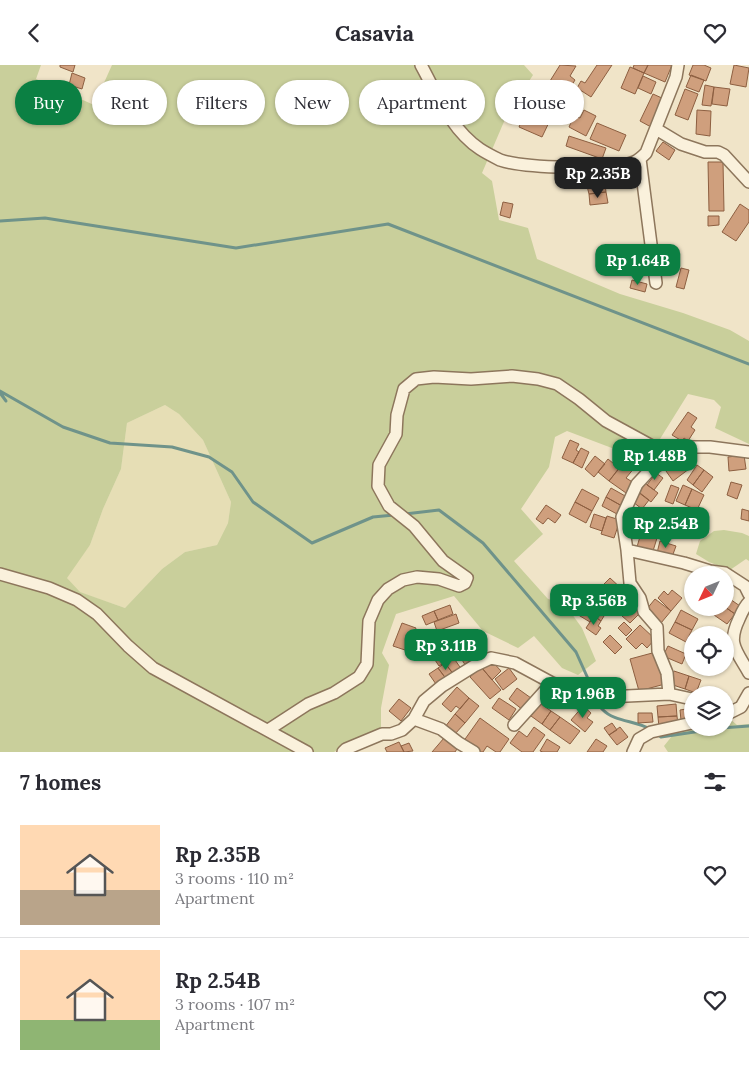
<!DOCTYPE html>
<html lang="en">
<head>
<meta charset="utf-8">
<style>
  :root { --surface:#fff; --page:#f7f7f7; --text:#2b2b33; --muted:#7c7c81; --line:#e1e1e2; --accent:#0b8043 }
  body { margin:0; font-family:Lora,serif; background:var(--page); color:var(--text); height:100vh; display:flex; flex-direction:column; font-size:19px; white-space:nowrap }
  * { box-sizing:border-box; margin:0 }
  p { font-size:16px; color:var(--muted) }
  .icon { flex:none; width:28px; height:28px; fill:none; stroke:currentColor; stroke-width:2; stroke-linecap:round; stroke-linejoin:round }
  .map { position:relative; height:687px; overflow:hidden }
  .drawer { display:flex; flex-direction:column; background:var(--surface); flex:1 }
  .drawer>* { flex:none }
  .top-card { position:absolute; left:15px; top:15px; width:720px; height:45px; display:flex; gap:10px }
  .needle { width:32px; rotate:227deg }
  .tools { position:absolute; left:684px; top:501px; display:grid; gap:10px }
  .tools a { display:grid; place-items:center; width:50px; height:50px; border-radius:50%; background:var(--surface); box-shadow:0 1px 4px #0004; font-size:25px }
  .price { position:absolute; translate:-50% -42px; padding:0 11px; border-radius:10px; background:var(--accent); color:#fff; font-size:16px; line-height:32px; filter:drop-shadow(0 1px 2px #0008) }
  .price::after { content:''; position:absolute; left:50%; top:30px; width:15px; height:11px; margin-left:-8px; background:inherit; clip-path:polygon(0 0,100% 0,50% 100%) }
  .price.active { background:#222; color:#fff }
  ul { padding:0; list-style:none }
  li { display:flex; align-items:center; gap:15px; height:125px; padding:0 20px }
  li+li { border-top:1px solid var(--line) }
  li span { display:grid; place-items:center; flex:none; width:140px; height:100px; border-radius:0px; color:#555 }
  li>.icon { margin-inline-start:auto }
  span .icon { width:60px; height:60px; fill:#fffc; stroke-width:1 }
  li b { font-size:21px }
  h2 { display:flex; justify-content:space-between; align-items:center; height:60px; padding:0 20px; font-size:21px }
  .chip { padding:0 18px; border-radius:22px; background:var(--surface); box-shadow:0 1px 4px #0004; font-size:18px; line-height:45px }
  .chip.active { background:var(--accent); color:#fff }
  header { display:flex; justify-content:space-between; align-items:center; height:65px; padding:0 20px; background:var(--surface); font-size:22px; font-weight:700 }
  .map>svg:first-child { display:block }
</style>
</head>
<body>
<header><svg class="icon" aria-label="back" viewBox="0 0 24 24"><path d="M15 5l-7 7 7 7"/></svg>Casavia<svg class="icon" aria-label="heart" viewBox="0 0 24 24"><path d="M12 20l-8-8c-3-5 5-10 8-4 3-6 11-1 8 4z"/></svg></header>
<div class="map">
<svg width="749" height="687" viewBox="0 0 749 687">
  <rect width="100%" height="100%" fill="#f0e4c8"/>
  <!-- farmland -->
  <path fill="#e6deb5" d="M165,340L179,349L203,375L231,437L228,458L217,480L185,487L162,504L125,543L79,527L66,512L90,480L103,444L121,404L127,358Z"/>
  <!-- green -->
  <path fill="#c9cf9b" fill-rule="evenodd" d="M0,0H41L36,14L94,40L112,0H524L533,10L506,52L482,108L492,116L499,155L528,163L537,194L620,229L683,248L730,265L749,276V379L715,363L721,342L714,335L688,329L655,382L641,390L625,388L567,366L555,372L549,402L521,444L543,469L514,496L548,534L564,538L582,563L596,596L578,610L562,603L534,571L518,583L483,566L454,531L396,549L382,588L389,600L381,643V664L359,672L334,687H0ZM165,340L179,349L203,375L231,437L228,458L217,480L185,487L162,504L125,543L80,527L67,513L90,480L103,444L121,404L127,358Z
    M724,465L742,468L749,471V496L746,494L730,505L709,497L696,489L700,476L714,466Z
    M729,653L737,660L749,659V687H668L664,681L676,666L692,662H725V654Z"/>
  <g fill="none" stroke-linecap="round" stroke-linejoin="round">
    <!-- stream -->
    <path stroke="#6f938a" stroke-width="3" d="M0,156L45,153L236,183L388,159L749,299
      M0,326L63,362L110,378L172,382L209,392L232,407L253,437L312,478L373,452L394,450
      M0,328L6,336L0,327
      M405,449L439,445L483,478L576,587L594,627
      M597,633C598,636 600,642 602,644C615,658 637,655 651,665
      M656,668L661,672L721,663L749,661"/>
  </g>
  <!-- building -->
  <path fill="#cf9f7d" stroke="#8d5f41" d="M60,0H75L73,7L60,2Z
    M560,0L576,1L570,11L575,15L570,23L565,19L562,24L550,16Z
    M597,0H612L591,32L577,23L581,16L585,18Z
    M634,0H648L644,8L633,3Z
    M648,0H672L665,17L644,8Z
    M693,0H704L711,3L706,16L689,10Z
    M734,0L749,3L746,22L730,19Z
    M630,2L644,8L635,29L621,23Z
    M72,8L85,13L82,24L69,20Z
    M691,10L704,15L699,27L686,22Z
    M643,11L656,17L651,29L638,23Z
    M705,20L714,22L711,41L702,40Z
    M714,22L730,24L727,41L712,39Z
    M685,24L698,29L688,55L675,50Z
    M534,27L544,32L539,43L529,38Z
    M653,29L664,34L651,62L640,56Z
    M529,38L553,49L542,72L519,62Z
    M584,45L596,51L586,71L569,62L574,51L580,53Z
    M697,45L711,46L710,71L696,69Z
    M597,58L626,70L619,86L590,74Z
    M569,71L606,83L602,94L566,81Z
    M663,77L675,85L669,95L656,86Z
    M708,97H723L724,146H709Z
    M605,119L606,127L589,129L587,121Z
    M606,127L608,138L590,140L589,129Z
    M503,137L513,139L510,153L500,150Z
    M740,139L749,145V157L736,176L722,167Z
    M708,151H719V160L708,161Z
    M681,203L689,205L684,224L676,222Z
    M632,215L647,219L645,227L630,223Z
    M688,347L697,353L691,362L695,365L688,376L684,373L682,376L672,370Z
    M570,375L579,379L576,385L579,387L573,398L562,393Z
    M581,383L589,387L582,403L573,398Z
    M744,390L746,404L729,406L728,392Z
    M595,391L605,399L594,412L585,404Z
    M608,394L619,403L609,416L598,407Z
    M626,395L635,402L626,413L634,418L626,428L609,416Z
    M682,395L689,404L673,416L666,406Z
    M697,400L704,405L693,420L687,415Z
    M704,405L713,412L702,427L693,420Z
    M656,408L663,413L654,425L647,420Z
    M731,417L742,420L737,434L727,430Z
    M645,418L658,428L651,437L638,427Z
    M671,420L679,423L673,439L665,436Z
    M683,420L692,424L685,440L676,436Z
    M611,423L627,432L622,441L606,432Z
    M582,424L599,433L592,446L575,437Z
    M692,424L704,430L697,445L685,440Z
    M640,428L649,435L642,444L633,437Z
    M606,432L622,441L617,449L602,441Z
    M575,437L592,446L586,458L569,449Z
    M546,440L561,450L555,458L548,453L543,459L536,454Z
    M629,443L644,447L641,460L626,456Z
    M742,444L749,446V456L741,454Z
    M685,447L696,452L684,473L674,468Z
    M594,449L606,453L602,466L590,462Z
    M607,451L620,455L614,473L601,469Z
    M641,468L657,473L653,486L637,482Z
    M660,476L676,481L672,492L657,488Z
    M610,513L623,525L613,535L600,523Z
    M672,525L682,533L671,546L658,533L664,526L668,530Z
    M627,527L636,536L622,551L613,542Z
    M727,532L740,541L735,549L725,542V535Z
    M655,534L671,546L661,558L646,545Z
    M590,535L600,542L590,557L580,551Z
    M581,537L586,541L580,551L574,547Z
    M633,539L641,547L630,558L622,551Z
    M450,540L453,549L438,555L434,546Z
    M600,542L607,546L601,556L594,551Z
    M704,542H720L714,550Z
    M720,542H725L735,549L727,559L714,550Z
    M681,545L698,554L692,565L675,557Z
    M434,546L438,555L426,560L422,551Z
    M456,549L459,558L437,566L434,557Z
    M594,551L601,556L598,561L601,563L596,570L586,563Z
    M624,557L632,565L626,571L618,563Z
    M675,557L692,565L686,577L669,568Z
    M402,558L416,563L408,586L393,581Z
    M640,560L655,574L647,583L642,578L636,584L626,574Z
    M610,570L622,582L615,589L603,577Z
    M467,579L470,584L476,580L484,592L467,603L456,585Z
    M668,581L686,589L682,599L663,591Z
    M445,583L452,593L439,601L433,592Z
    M656,587L665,619L639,626L630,594Z
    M453,592L462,605L454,610L445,598Z
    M491,595L501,606L492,615L482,603Z
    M445,598L454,610L447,615L438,603Z
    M481,602L501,625L490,634L470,612Z
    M438,603L447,615L438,622L429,609Z
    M509,603L517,614L503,625L495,614Z
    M674,606L689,611L685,624L670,619Z
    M689,611L701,615L696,628L685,624Z
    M457,622L469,633L460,644L456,641L451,647L442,639Z
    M517,623L531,633L523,645L509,634Z
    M469,633L479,641L465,658L455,649Z
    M499,633L516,644L509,655L492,643Z
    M399,634L411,643L401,656L389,646Z
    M540,638L551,646L542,659L531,651Z
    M676,639L677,651L658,652L657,641Z
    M583,641L591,648L587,653L593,657L585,667L571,655Z
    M692,643V654L681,655L680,645Z
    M551,646L560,652L550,665L542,659Z
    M638,648H652L653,657L638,658Z
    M455,649L465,658L454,670L445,662Z
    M677,651L678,660L659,662L658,652Z
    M560,652L580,666L570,679L550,665Z
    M480,653L509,674L500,687H496L487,681L483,687H477L463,677Z
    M612,658L617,665L609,670L604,663Z
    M534,662L545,670L533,687H522L510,678L519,666L527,672Z
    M620,662L628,672L617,680L609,670Z
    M444,673L457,684L455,687H432Z
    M547,674L560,682L557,687H543L540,686Z
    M596,674L607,681L603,687H587Z
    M399,677L404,687H387L385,683Z
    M409,678L413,686L404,687L401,681Z"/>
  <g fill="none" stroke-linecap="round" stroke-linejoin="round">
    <!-- minor casing -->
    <g stroke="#8d765c" stroke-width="14">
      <path id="minor" d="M421,0C437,29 451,65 480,84C486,88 494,92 500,95C523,103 611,106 634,97C639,95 642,92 646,88L676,12L678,0
        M656,64L681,79L705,87H718L724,90L749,117
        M640,94L656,218
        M749,387L710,382H691L651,404L637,419L622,452L627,485L684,498L710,506L725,508L745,521L749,529
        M627,485L630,518L640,533L644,547L657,562L658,586L667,608L669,629
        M0,509L49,523L77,535L97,549L128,581L153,603L307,687
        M749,537C744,542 742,547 739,554C727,579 736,585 749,608
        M725,650L741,642L749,628
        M414,654L441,664L459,678L474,687
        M514,660L552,618
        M268,665L308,639L334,628L359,612L367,599L369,556L378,535L388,524L403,515L417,512L439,514L459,521L465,518L467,513L443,496L414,461L389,441L378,421L379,400L396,369L397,350L404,324L416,314L434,312L471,314L512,311L538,314L557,319L579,334L606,356L661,386H674L691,382
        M343,687L346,684L382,669H391L402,665L414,654L424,636L442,621L474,601L491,593L515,598L552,618L592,630L606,632L669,629L692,634
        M633,687L639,674L651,667L692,658"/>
    </g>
    <!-- minor -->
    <use href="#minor" stroke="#faf1dc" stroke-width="11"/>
  </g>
</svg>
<div class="tools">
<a><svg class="needle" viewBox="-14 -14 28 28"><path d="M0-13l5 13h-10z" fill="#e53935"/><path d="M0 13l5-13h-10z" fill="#7c7c81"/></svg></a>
<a><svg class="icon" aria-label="locate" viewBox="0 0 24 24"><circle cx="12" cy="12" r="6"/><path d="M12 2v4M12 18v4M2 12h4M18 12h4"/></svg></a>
<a><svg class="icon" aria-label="layers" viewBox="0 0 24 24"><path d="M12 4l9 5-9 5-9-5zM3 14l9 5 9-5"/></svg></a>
</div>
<b class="price active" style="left:598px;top:134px">Rp 2.35B</b>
<b class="price" style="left:638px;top:221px">Rp 1.64B</b>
<b class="price" style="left:655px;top:416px">Rp 1.48B</b>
<b class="price" style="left:666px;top:484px">Rp 2.54B</b>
<b class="price" style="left:594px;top:561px">Rp 3.56B</b>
<b class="price" style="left:446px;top:606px">Rp 3.11B</b>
<b class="price" style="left:583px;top:654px">Rp 1.96B</b>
<div class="top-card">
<a class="chip active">Buy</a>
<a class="chip">Rent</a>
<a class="chip">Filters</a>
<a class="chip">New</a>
<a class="chip">Apartment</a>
<a class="chip">House</a>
</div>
</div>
<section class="drawer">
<h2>7 homes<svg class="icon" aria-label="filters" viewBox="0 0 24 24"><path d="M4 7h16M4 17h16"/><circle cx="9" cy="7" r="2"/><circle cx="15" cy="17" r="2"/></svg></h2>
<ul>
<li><span style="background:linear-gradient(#ffd9b3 65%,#b9a48a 0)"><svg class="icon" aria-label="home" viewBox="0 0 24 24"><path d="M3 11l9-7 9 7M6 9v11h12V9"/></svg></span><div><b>Rp 2.35B</b><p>3 rooms · 110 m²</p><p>Apartment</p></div><svg class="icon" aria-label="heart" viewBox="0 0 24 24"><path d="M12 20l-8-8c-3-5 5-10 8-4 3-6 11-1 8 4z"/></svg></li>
<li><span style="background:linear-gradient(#ffd9b3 70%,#8fb573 0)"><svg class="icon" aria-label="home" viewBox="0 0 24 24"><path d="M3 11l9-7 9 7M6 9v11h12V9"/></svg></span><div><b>Rp 2.54B</b><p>3 rooms · 107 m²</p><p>Apartment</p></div><svg class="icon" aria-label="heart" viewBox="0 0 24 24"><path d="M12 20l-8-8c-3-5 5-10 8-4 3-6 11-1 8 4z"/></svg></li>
</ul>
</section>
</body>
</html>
